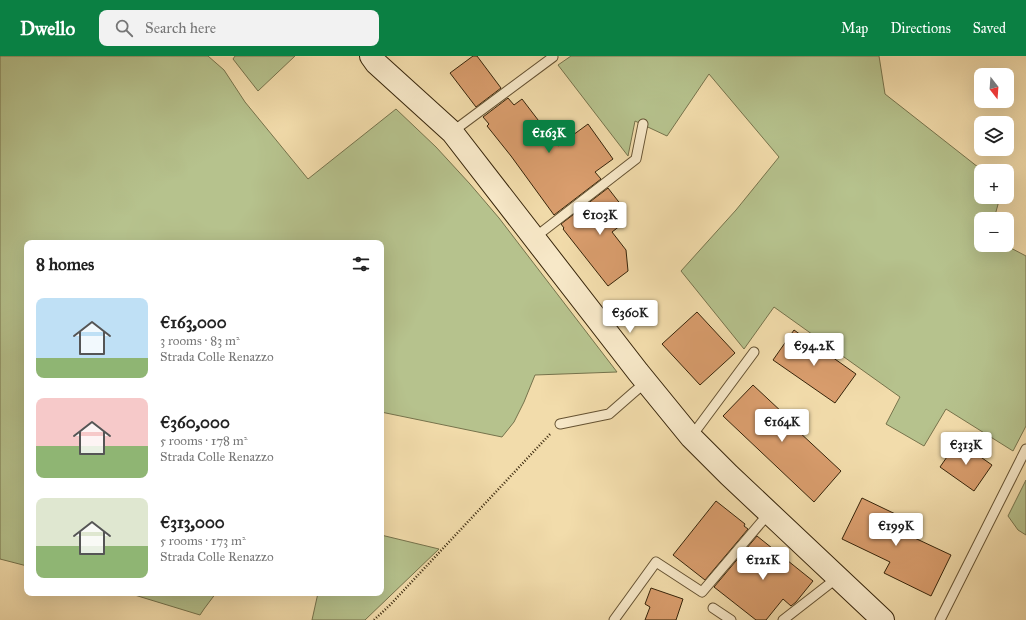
<!DOCTYPE html>
<html lang="en">
<head>
<meta charset="utf-8">
<style>
  :root { --surface:#fff; --page:#f2f2f2; --text:#222; --muted:#767676; --accent:#0b8043 }
  body { margin:0; font-family:"IM FELL Great Primer",serif; background:var(--page); color:var(--text); height:100vh; display:flex; flex-direction:column; font-size:15px; white-space:nowrap }
  * { box-sizing:border-box; margin:0 }
  p { font-size:13px; color:var(--muted) }
  .icon { flex:none; width:22px; height:22px; fill:none; stroke:currentColor; stroke-width:2; stroke-linecap:round; stroke-linejoin:round }
  .map { position:relative; flex:1; overflow:hidden }
  .drawer { position:absolute; left:24px; top:184px; width:360px; height:356px; display:flex; flex-direction:column; background:var(--surface); border-radius:8px; box-shadow:0 4px 16px #0002 }
  .drawer>* { flex:none }
  .needle { width:26px; rotate:163deg }
  .tools { position:absolute; left:974px; top:12px; display:grid; gap:8px }
  .tools a { display:grid; place-items:center; width:40px; height:40px; border-radius:8px; background:var(--surface); box-shadow:0 4px 16px #0002; font-size:20px }
  .price { position:absolute; translate:-50% -34px; padding:0 9px; border-radius:4px; background:#fff; color:#222; font-size:13px; line-height:26px; filter:drop-shadow(0 1px 2px #0008) }
  .price::after { content:''; position:absolute; left:50%; top:24px; width:12px; height:9px; margin-left:-6px; background:inherit; clip-path:polygon(0 0,100% 0,50% 100%) }
  .price.current { background:var(--accent); color:#fff }
  ul { padding:0; list-style:none }
  li { display:flex; align-items:center; gap:12px; height:100px; padding:0 12px }
  li span { display:grid; place-items:center; flex:none; width:112px; height:80px; border-radius:8px; color:#555 }
  li>.icon { margin-inline-start:auto }
  span .icon { width:48px; height:48px; fill:#fffc; stroke-width:1 }
  li b { font-size:17px }
  h2 { display:flex; justify-content:space-between; align-items:center; height:48px; padding:0 12px; font-size:17px }
  header { display:flex; align-items:center; gap:24px; box-sizing:border-box; height:56px; padding:0 20px; background:var(--accent); color:#fff }
  header strong { font-size:19px }
  nav { display:flex; gap:22px; margin-inline-start:auto; font-size:14px }
  .search { width:280px; height:36px; background:var(--page); display:flex; align-items:center; gap:10px; box-sizing:border-box; padding:0 14px; border-radius:8px; color:var(--muted); font-size:15px }
  .map>svg:first-child { display:block }
</style>
</head>
<body>
<header>
<strong>Dwello</strong>
<div class="search"><svg class="icon" aria-label="search" viewBox="0 0 24 24"><circle cx="10" cy="10" r="6"/><path d="M15 15l6 6"/></svg>Search here</div>
<nav><a>Map</a><a>Directions</a><a>Saved</a></nav>
</header>
<div class="map">
<svg width="1026" height="564" viewBox="0 0 1026 564">
  <rect width="100%" height="100%" fill="#f2dcab"/>
  <filter id="stains"><feTurbulence type="fractalNoise" baseFrequency=".005" numOctaves="4"/><feColorMatrix values="0 0 0 0 .2 0 0 0 0 .09 0 0 0 0 .02 0 0 0 .5 -.17"/></filter>
  <radialGradient id="worn" r=".72"><stop offset=".6" stop-color="#630" stop-opacity="0"/><stop offset="1" stop-color="#630" stop-opacity=".3"/></radialGradient>
  <!-- green -->
  <path fill="#b6c28d" stroke="#76734c" d="M0,0H208L224,14L245,46L308,123L396,53L436,91L470,128L499,162L617,316L535,319L524,346L514,366L502,381L381,356V187H27V510L0,503Z
    M235,0H295L258,35L233,3Z
    M571,0H879L885,38L983,115H981V141H1000L994,163H981V189H1005L1026,200V370L1013,395L946,353L924,390L886,368L900,341L774,251L744,293L681,215L736,154L779,101L709,18L667,80L635,65L628,100L558,9Z
    M1026,424V479L1018,474L1008,460Z
    M381,479L439,493L365,564H312L318,537H381Z
    M128,537H216L204,553L200,559Z"/>
  <!-- building -->
  <path fill="#d99d6d" stroke="#36240a" d="M473,0H477L501,32L476,51L450,17Z
    M508,42L514,49L522,43L558,90L588,68L613,103L595,116L601,123L554,159L511,100L487,70L489,68L483,61Z
    M608,132L625,154V166L612,176L626,194L628,215L608,230L563,173L564,172L561,168Z
    M697,256L735,297L700,329L662,288Z
    M794,274L856,318L835,347L773,304Z
    M753,329L799,372L797,374L841,415L814,446L723,360Z
    M958,385L992,409L974,435L940,411Z
    M862,442L910,465L904,477L951,499L931,540L884,517L890,506L842,483Z
    M716,445L745,468L744,470L748,473L705,524L673,499Z
    M757,480L813,525L796,546L791,550L783,543L766,564H756L714,531Z
    M651,532L683,543L676,564H645L650,551L645,548Z"/>
  <g fill="none" stroke-linecap="round" stroke-linejoin="round">
    <!-- lane casing -->
    <g stroke="#655232" stroke-width="11">
      <path id="lane" d="M452,76L553,1
        M534,182L636,103L643,68
        M560,368L609,358L633,337L646,326
        M691,381L754,296
        M713,552L731,564
        M614,564L656,506L702,536L769,457
        M783,564L837,522
        M940,564L1026,393"/>
    </g>
    <!-- secondary casing -->
    <g stroke="#36240a" stroke-width="24">
      <path id="secondary" d="M371,0L376,7L452,76L638,316L691,381L729,419L883,564"/>
    </g>
    <!-- path -->
    <path stroke="#36240a" stroke-width="2.5" stroke-dasharray="1 2" stroke-linecap="butt" d="M374,564L390,549L551,377"/>
    <!-- lane -->
    <use href="#lane" stroke="#f7e8c8" stroke-width="9"/>
    <!-- secondary -->
    <use href="#secondary" stroke="#f7e8c8" stroke-width="22"/>
  </g>
  <rect width="100%" height="100%" filter="url(#stains)"/>
  <rect width="100%" height="100%" fill="url(#worn)"/>
</svg>
<div class="tools">
<a><svg class="needle" viewBox="-14 -14 28 28"><path d="M0-13l5 13h-10z" fill="#e53935"/><path d="M0 13l5-13h-10z" fill="#767676"/></svg></a>
<a><svg class="icon" aria-label="layers" viewBox="0 0 24 24"><path d="M12 4l9 5-9 5-9-5zM3 14l9 5 9-5"/></svg></a>
<a>+</a>
<a>−</a>
</div>
<b class="price current" style="left:549px;top:98px">€163K</b>
<b class="price" style="left:600px;top:180px">€103K</b>
<b class="price" style="left:630px;top:278px">€360K</b>
<b class="price" style="left:814px;top:311px">€94.2K</b>
<b class="price" style="left:782px;top:387px">€164K</b>
<b class="price" style="left:966px;top:410px">€313K</b>
<b class="price" style="left:896px;top:491px">€199K</b>
<b class="price" style="left:763px;top:525px">€121K</b>
<section class="drawer">
<h2>8 homes<svg class="icon" aria-label="filters" viewBox="0 0 24 24"><path d="M4 7h16M4 17h16"/><circle cx="9" cy="7" r="2"/><circle cx="15" cy="17" r="2"/></svg></h2>
<ul>
<li><span style="background:linear-gradient(#bfe0f5 75%,#8fb573 0)"><svg class="icon" aria-label="home" viewBox="0 0 24 24"><path d="M3 11l9-7 9 7M6 9v11h12V9"/></svg></span><div><b>€163,000</b><p>3 rooms · 83 m²</p><p>Strada Colle Renazzo</p></div></li>
<li><span style="background:linear-gradient(#f6c9c9 60%,#8fb573 0)"><svg class="icon" aria-label="home" viewBox="0 0 24 24"><path d="M3 11l9-7 9 7M6 9v11h12V9"/></svg></span><div><b>€360,000</b><p>5 rooms · 178 m²</p><p>Strada Colle Renazzo</p></div></li>
<li><span style="background:linear-gradient(#dfe7d0 60%,#8fb573 0)"><svg class="icon" aria-label="home" viewBox="0 0 24 24"><path d="M3 11l9-7 9 7M6 9v11h12V9"/></svg></span><div><b>€313,000</b><p>5 rooms · 173 m²</p><p>Strada Colle Renazzo</p></div></li>
</ul>
</section>
</div>
</body>
</html>
